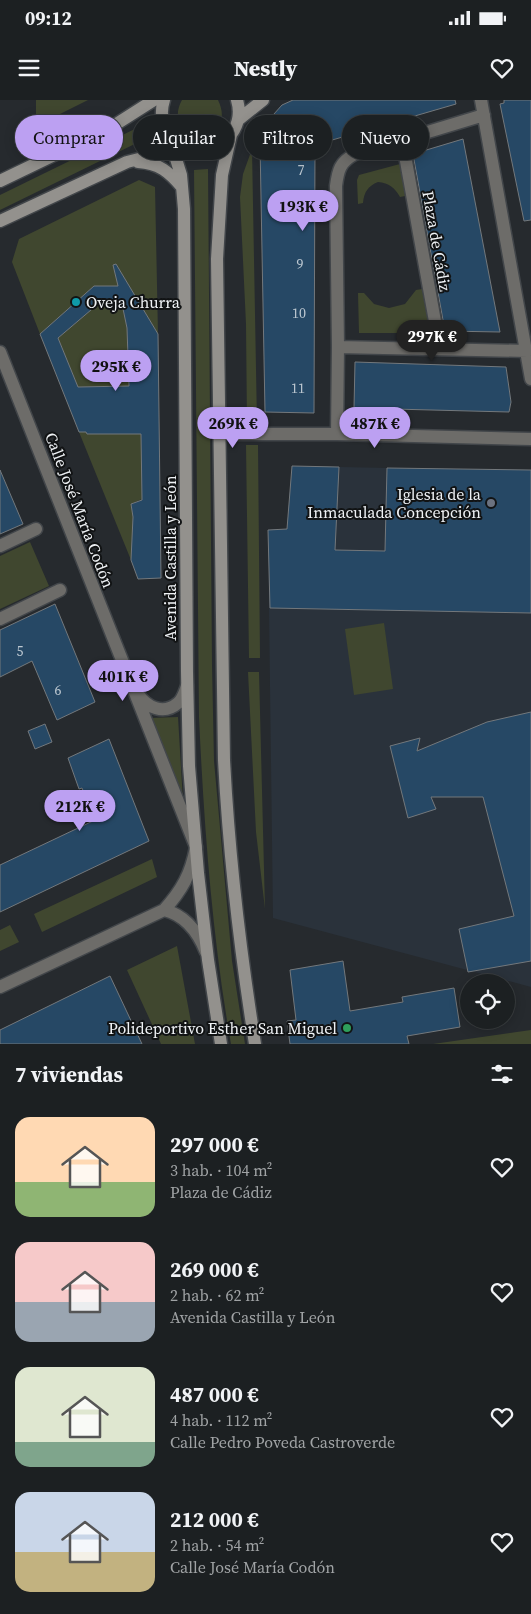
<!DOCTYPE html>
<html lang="es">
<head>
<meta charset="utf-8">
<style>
  :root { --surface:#1c2022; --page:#292d2f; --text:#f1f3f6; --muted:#a0a3a5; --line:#3a3e40; --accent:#bca0f2 }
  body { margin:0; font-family:"Source Serif 4",serif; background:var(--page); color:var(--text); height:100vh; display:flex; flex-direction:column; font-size:19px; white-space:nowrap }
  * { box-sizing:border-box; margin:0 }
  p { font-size:16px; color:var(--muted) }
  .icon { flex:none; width:28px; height:28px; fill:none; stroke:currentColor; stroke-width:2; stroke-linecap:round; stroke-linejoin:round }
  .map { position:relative; height:944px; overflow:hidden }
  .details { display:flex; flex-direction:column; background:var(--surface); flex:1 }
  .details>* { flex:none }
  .top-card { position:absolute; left:15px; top:15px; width:501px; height:45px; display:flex; gap:10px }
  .tools { position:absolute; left:460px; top:874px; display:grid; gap:10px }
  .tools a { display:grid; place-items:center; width:55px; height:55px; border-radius:50%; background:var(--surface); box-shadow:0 2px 12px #0003,0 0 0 1px var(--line); font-size:25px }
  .price { position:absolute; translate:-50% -42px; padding:0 11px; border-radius:18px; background:var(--accent); color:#111; font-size:16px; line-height:32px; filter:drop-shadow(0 1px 2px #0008) }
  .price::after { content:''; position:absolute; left:50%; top:30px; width:15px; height:11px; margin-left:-8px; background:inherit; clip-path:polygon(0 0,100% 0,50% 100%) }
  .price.selected { background:#222; color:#fff }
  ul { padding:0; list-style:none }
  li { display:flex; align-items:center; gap:15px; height:125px; padding:0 15px }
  li span { display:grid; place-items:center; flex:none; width:140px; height:100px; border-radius:15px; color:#555 }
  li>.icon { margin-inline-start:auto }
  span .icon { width:60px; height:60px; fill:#fffc; stroke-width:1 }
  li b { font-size:21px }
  h2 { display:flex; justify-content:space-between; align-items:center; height:60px; padding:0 15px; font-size:21px }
  .pill { padding:0 18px; border-radius:22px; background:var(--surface); box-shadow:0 2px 12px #0003,0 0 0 1px var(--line); font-size:18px; line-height:45px }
  .pill.selected { background:var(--accent); color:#111 }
  .status { display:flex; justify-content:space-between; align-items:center; height:35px; padding:0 25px; background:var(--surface); direction:ltr }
  .status svg { height:14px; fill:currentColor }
  header { display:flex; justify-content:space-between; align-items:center; height:65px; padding:0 15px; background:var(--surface); font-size:22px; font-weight:800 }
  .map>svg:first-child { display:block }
</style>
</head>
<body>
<div class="status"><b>09:12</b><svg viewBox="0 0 49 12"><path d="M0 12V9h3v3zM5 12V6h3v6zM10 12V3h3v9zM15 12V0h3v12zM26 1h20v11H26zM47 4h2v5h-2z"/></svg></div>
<header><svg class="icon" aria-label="menu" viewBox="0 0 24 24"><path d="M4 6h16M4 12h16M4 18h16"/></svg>Nestly<svg class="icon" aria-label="heart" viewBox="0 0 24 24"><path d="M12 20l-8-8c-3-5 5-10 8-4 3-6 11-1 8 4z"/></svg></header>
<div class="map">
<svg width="531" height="944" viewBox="0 0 531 944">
  <rect width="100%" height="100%" fill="#262a2e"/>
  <!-- built -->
  <path fill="#2a323b" d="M292,366L388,368L387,378L531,437V887L273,818L268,430L287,429Z"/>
  <!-- green -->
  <path fill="#40472f" d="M36,0H88L36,26Z
    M182,0H218C240,45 159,42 182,0Z
    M145,24L146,31L149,37L0,110V95Z
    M252,49L257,324H247L246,224L240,97L243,74Z
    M400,64L405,96L400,97C395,88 389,83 378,82C368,86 364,92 363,103L358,104L357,80L359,75Z
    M208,69L212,565L214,661L232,861L245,944H231C212,836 204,726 199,617L194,70Z
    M139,80L155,87L158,234L129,187L94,186L40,234L12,162L19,139Z
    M422,189L430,233H359L358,193H364L374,204L389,208L405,204L416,190Z
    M98,204H122L127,228L129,288H122L121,286L78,287L58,238Z
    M141,329L142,399L131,404L133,417L131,460L79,332H86L87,334H122Z
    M246,345H258L260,558H249Z
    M30,442L49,486L0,509V456Z
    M384,523L393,589L354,595L345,529Z
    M248,572H259L265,809L256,732Z
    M178,617L183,701L150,618Z
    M152,759L157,777L42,832L34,814Z
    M10,825L19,842L0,851V830Z
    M177,846L195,944H161L127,870Z
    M531,930V944H433Z"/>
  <!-- building -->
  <path fill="#264865" stroke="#73787c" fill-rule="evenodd" d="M293,0H455L456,4L315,45L314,313L265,312L260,43L265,24L282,5Z
    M504,0H531V120L524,121L500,4L504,3Z
    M463,39L500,232L445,231L413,54Z
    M116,164L158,234L161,478L138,479L131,460L133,417L131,404L142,400L141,334H87L86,332H79L40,234L94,186H118L113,165ZM98,204H122L127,228L129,286L78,287L58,238Z
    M355,262L506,267L511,302L509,312L354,308Z
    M292,366L339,367L335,450L385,451L387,368L531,370V513L270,508L268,430L287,429Z
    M0,370L23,424L0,434Z
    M55,504L95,602L57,620L32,561L0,577V530Z
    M531,612V861L468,872L459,829L514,816L483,697H431L436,709L408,718L390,646L420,638L417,651L487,622Z
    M45,624L52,642L35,649L28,631Z
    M109,639L149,741L0,812V765L95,720L82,688L79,689L68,658Z
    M343,861L350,911L403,902L402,897L454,888L460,927L407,936L409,944H290L287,921L296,920L290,870Z
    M110,876L142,944H0V930Z"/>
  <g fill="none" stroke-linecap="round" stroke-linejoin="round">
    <!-- pedestrian casing -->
    <g stroke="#42464a" stroke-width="15">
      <path id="pedestrian" d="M0,446L36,429
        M0,519L60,490"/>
    </g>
    <!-- minor casing -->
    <g stroke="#42464a" stroke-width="15">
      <path id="minor" d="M481,0L531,279
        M402,39L440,249
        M338,247L527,251
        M0,252L196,747C191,774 182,790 164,810L0,887
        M219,334H337L531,339
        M337,334L338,247L336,86C338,70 340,62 355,54L484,15
        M138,594C147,608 164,615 178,603C183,599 185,591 187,586
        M164,810C185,815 198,832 206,852"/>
    </g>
    <!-- secondary casing -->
    <g stroke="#42464a" stroke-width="15">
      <path id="secondary" d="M164,0C150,44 211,71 234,30C239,21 240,10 237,0
        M238,20L263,0
        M168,33L181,75L184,109L187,572L189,666L198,773L208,860L221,944
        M231,35L222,75L217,159L224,660C229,756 240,850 255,944
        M138,62C159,63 169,72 182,87
        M0,81L110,28L154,0
        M0,121L127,62L174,50H192"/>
    </g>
    <!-- pedestrian -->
    <use href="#pedestrian" stroke="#6d6c69" stroke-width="12"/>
    <!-- minor -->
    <use href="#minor" stroke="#6d6c69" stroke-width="12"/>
    <!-- secondary -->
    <use href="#secondary" stroke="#93918d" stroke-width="12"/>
  </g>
  <!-- markers -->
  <circle fill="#0f9aa8" stroke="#111314" stroke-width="2" cx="76" cy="202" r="5"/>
  <circle fill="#6b7280" stroke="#111314" stroke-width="2" cx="491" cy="403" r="5"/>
  <circle fill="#2e9e5b" stroke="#111314" stroke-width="2" cx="347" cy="928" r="5"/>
  <g text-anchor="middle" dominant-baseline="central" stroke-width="4" stroke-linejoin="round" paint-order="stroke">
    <!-- number labels -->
    <g font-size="14" fill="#bdc8d1">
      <text x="301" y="70">7</text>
      <text x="300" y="164">9</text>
      <text x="299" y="213">10</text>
      <text x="298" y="288">11</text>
      <text x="20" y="551">5</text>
      <text x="58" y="590">6</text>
    </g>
    <!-- street labels -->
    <g font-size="16" fill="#eff2f5" stroke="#111314">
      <text transform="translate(437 141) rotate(80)">Plaza de Cádiz</text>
      <text transform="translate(80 410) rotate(69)">Calle José María Codón</text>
      <text transform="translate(170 458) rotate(-90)">Avenida Castilla y León</text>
    </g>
    <!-- poi labels -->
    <g font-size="16" fill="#eff2f5" stroke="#111314" text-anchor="end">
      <text x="86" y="202" text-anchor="start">Oveja Churra</text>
      <text x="481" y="394">Iglesia de la<tspan x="481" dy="18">Inmaculada Concepción</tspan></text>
      <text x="337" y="928">Polideportivo Esther San Miguel</text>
    </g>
  </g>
</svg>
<div class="tools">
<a><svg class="icon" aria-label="locate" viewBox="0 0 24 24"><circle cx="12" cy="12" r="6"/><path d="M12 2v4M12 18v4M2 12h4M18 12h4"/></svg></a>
</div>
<b class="price" style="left:303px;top:132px">193K €</b>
<b class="price selected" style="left:432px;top:262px">297K €</b>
<b class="price" style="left:116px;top:292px">295K €</b>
<b class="price" style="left:233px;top:349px">269K €</b>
<b class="price" style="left:375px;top:349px">487K €</b>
<b class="price" style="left:123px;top:602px">401K €</b>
<b class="price" style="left:80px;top:732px">212K €</b>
<div class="top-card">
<a class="pill selected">Comprar</a>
<a class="pill">Alquilar</a>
<a class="pill">Filtros</a>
<a class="pill">Nuevo</a>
</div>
</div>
<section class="details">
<h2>7 viviendas<svg class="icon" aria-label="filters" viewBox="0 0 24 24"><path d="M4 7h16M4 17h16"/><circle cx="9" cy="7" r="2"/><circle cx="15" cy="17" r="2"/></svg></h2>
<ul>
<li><span style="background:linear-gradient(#ffd9b3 65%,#8fb573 0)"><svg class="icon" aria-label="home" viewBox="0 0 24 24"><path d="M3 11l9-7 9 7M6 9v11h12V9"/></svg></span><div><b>297 000 €</b><p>3 hab. · 104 m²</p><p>Plaza de Cádiz</p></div><svg class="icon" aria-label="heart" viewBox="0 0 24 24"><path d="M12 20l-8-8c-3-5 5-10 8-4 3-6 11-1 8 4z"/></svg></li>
<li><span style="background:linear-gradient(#f6c9c9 60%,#9aa5b1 0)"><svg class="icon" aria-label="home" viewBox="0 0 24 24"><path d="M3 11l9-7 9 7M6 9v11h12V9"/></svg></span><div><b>269 000 €</b><p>2 hab. · 62 m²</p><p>Avenida Castilla y León</p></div><svg class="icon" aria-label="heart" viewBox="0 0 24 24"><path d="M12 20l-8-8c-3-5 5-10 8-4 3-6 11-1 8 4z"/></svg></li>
<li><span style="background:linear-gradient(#dfe7d0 75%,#7fa58c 0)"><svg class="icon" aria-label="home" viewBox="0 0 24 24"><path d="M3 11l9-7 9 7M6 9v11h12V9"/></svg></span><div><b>487 000 €</b><p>4 hab. · 112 m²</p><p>Calle Pedro Poveda Castroverde</p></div><svg class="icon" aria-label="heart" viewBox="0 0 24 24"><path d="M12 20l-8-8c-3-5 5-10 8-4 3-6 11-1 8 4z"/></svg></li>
<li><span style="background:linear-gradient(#c9d6e8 60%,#c2b280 0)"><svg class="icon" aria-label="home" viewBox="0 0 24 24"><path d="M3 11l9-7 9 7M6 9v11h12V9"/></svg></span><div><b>212 000 €</b><p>2 hab. · 54 m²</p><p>Calle José María Codón</p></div><svg class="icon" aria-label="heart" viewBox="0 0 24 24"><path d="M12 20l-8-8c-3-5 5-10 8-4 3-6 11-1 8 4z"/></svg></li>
</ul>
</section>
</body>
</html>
